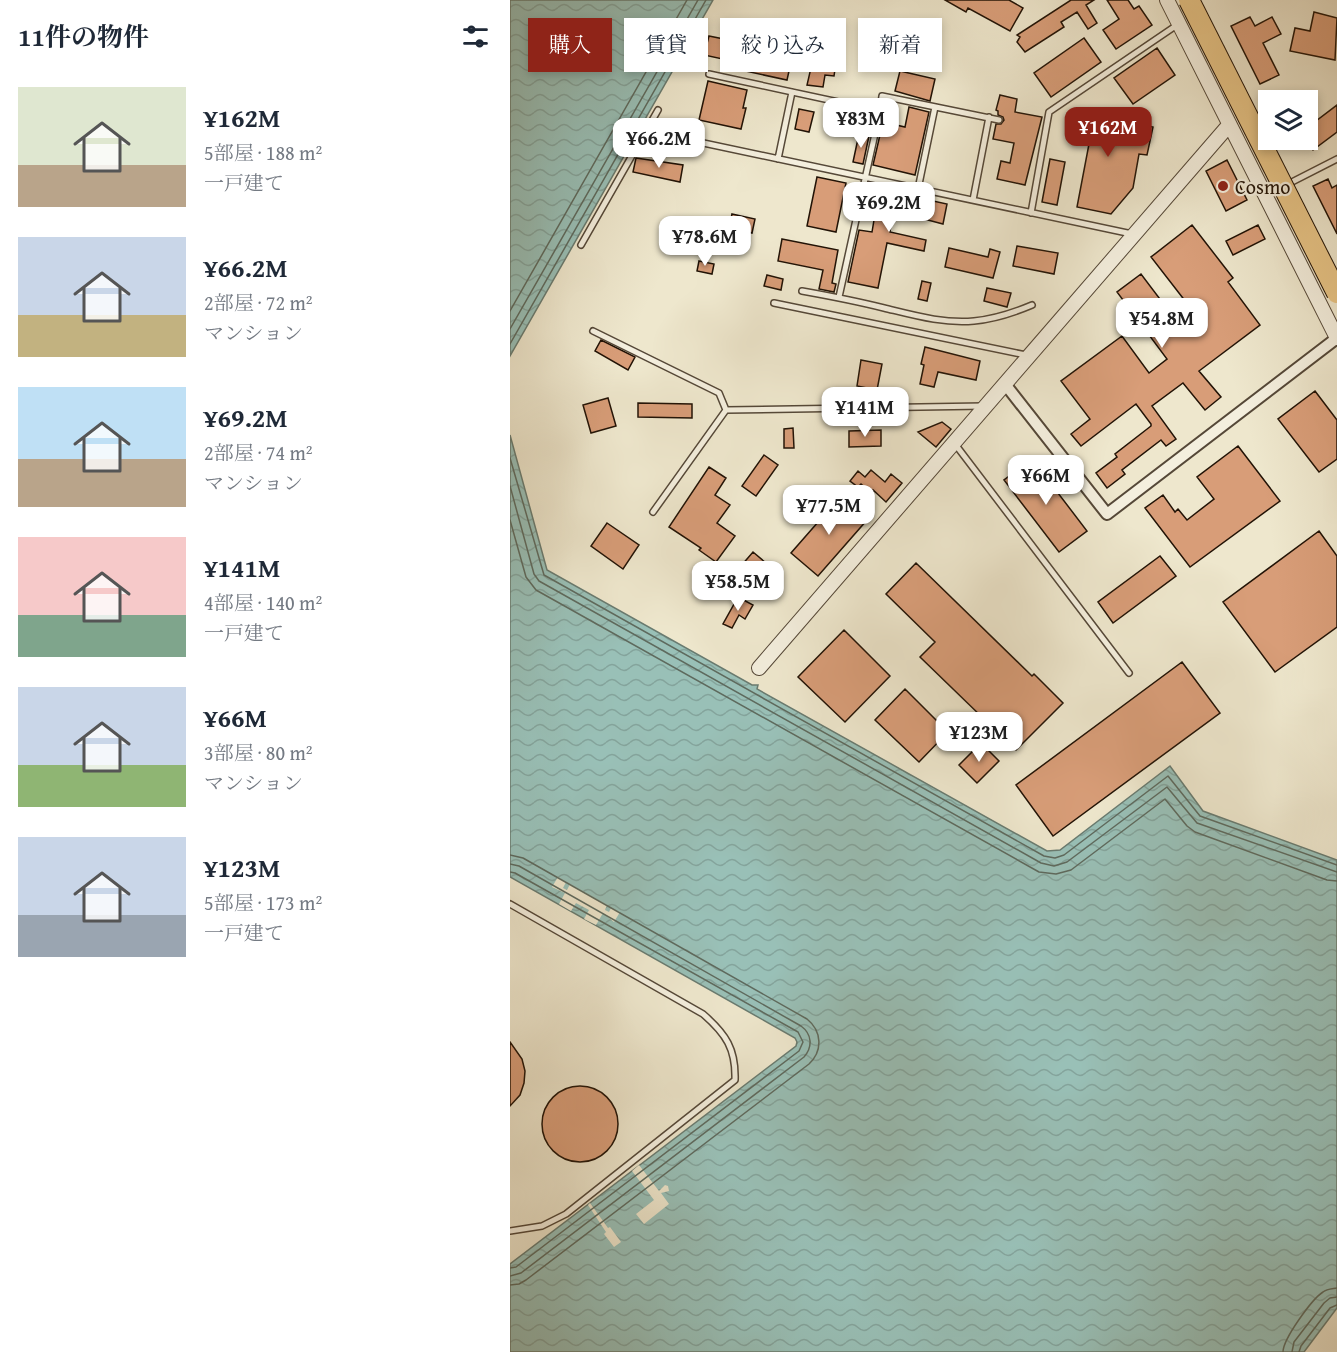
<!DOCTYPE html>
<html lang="ja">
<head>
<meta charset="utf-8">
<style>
  :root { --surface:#fff; --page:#f6f6f7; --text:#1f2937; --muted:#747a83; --accent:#8f2418 }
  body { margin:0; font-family:"Gentium Book Plus","Noto Serif JP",serif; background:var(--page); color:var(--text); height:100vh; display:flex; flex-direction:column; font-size:22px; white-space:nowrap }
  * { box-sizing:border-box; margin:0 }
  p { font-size:20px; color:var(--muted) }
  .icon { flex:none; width:33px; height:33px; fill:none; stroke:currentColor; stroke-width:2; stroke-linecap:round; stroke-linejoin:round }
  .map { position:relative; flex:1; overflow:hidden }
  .details { display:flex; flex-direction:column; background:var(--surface); width:510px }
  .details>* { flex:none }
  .guide { position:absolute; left:18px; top:18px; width:570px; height:54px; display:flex; gap:12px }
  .buttons { position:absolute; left:748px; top:90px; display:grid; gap:12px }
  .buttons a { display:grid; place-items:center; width:60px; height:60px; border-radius:0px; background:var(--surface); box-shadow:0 3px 9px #0003; font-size:30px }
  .price { position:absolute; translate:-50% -51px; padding:0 14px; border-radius:12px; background:#fff; color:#222; font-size:20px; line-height:39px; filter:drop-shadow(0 2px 3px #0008) }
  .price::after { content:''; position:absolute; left:50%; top:36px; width:18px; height:14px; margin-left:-9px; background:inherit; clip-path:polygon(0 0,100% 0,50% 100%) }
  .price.on { background:var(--accent); color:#fff }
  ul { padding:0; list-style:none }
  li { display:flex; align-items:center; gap:18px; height:150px; padding:0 18px }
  li span { display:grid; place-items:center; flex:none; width:168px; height:120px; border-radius:0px; color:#555 }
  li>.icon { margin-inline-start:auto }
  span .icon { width:72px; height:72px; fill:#fffc; stroke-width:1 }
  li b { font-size:26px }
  h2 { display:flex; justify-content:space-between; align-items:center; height:72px; padding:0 18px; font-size:26px }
  .chip { padding:0 21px; border-radius:0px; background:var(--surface); box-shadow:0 3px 9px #0003; font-size:21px; line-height:54px }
  .chip.on { background:var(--accent); color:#fff }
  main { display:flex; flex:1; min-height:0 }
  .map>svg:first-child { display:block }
</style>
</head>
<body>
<main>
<section class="details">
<h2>11件の物件<svg class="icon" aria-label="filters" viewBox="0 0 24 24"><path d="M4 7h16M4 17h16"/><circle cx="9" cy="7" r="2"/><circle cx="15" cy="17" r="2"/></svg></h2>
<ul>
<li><span style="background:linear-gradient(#dfe7d0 65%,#b9a48a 0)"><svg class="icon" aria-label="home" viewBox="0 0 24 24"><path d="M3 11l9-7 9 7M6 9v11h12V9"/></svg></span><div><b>¥162M</b><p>5部屋 · 188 m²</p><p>一戸建て</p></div></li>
<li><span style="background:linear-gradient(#c9d6e8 65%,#c2b280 0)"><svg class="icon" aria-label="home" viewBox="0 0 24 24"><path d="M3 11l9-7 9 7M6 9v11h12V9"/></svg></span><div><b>¥66.2M</b><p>2部屋 · 72 m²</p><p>マンション</p></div></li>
<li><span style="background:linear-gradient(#bfe0f5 60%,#b9a48a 0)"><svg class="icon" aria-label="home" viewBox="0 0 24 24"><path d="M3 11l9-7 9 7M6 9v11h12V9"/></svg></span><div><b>¥69.2M</b><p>2部屋 · 74 m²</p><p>マンション</p></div></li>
<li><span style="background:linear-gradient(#f6c9c9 65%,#7fa58c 0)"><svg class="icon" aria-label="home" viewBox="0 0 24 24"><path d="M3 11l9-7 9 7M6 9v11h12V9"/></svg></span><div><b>¥141M</b><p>4部屋 · 140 m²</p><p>一戸建て</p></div></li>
<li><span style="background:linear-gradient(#c9d6e8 65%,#8fb573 0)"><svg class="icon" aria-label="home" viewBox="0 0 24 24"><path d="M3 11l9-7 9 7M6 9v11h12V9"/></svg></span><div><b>¥66M</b><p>3部屋 · 80 m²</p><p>マンション</p></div></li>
<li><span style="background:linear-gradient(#c9d6e8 65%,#9aa5b1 0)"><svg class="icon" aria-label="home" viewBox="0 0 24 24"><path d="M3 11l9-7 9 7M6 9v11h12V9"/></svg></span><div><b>¥123M</b><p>5部屋 · 173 m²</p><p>一戸建て</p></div></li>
</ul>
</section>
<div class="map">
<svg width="827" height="1352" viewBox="0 0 827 1352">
  <defs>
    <pattern id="water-waves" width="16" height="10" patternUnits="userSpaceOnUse" patternTransform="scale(1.5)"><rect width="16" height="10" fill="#99c0b7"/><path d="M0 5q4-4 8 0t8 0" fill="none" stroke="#84a49c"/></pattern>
  </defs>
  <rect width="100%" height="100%" fill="#eee7cd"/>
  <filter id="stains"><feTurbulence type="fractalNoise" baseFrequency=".00333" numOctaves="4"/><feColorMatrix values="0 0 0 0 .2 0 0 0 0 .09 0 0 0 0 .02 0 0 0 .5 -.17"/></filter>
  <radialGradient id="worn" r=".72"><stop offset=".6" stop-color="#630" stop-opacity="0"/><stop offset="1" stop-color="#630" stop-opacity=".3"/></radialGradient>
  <!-- water -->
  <path fill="url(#water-waves)" stroke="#697b70" stroke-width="1.5" d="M0,0H203L0,356Z
    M0,435L37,570L242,685H248L247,689L537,851L550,850L660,766L693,811L827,860V1308L794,1352H0V1264L286,1046L287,1042L285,1038L0,877Z"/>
  <!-- pier -->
  <path fill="#eee7cd" d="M48,877L56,882L53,888L57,890L60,884L97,905L95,910L99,912L101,908L110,912L104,922L93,913L86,925L74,919L79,910L66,903L61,911L49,904L55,893L42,887Z
    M129,1165L149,1191L155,1185L158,1186L159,1191L151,1193L159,1204L134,1224L126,1214L144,1200L122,1171Z
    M80,1203L98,1228L100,1227L111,1242L104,1247L94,1234L96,1232L78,1205Z"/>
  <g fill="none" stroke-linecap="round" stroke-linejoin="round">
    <!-- shore -->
    <path stroke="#5e6a5e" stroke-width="1.5" d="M0,311L177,0
      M0,329L188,0
      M0,344L196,0
      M0,458L34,575L534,856L545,858L554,855L658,776L690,816L827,865
      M0,486L24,574L29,581L531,863L544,866L557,862L657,787L687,823L827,872
      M0,520L16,577L26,590L529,872L546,874L561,870L655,799L677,826L685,832L817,880L827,881
      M0,855L13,858L297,1019C312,1031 313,1051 299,1064L16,1280L9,1284L0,1285
      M0,864L9,866L291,1026C302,1034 303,1047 294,1057L11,1273L0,1276
      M0,872L5,873L288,1032L293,1042L289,1051L6,1267L0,1268
      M773,1352C773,1339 802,1299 813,1292C817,1289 822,1289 827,1288
      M782,1352L784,1342L814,1303L820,1298L827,1297
      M789,1352L791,1346L820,1308L827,1305"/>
  </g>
  <!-- building -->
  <path fill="#d89d78" stroke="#221306" stroke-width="1.5" d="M435,0H499L513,8L500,31L458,8L456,12Z
    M561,0H584L576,5L587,23L578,29L567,12L551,22L554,27L515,52L507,42L510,37L507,35Z
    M597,0H618L624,9L629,6L642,25L606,49L593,30L609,19Z
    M804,12L827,18L825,60L780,51L785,28L800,31Z
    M740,17L745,26L762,17L771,34L753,43L769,75L750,84L721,26Z
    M199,36L283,53L277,80L212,66L213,59L194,55Z
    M574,38L591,62L541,97L524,73Z
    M647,48L665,75L623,104L604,78Z
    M303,59L326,63L324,76L315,75L313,87L297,85Z
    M390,71L425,79L420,101L385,91Z
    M198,81L237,90L233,108H236L231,129L189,120Z
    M490,95L507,99L505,112L532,117L515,185L487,179L491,161L500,163L504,143L483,139L486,124H491L494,120L493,117L488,115V111L486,110Z
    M827,105V132L803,150L798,143V127Z
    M399,107L419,112L405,175L363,165L373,122L395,127Z
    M289,109L304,112L299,132L285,129Z
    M563,110L643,127L637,155L629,154L623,188L601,214L567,207L579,144L557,139Z
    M349,134L359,136L353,164L343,162Z
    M126,158L173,165L170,182L123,172Z
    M540,159L555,162L547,205L532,202Z
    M717,160L737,200L716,211L696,171Z
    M307,177L336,183L326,232L297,226Z
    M818,179L822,188L827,185V234L803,186Z
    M359,187L437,204L433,224L410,218V216L383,212L380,232L416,240L414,251L377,243L368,288L338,282L349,230L362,232L367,202L356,199Z
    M222,214L245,219L242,233L219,228Z
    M682,225L723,278L718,282L750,325L689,371L711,397L695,410L673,383L642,406L666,439L656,446L651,440L612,470L615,474L597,488L586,473L607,457L605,454L641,426V424L626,404L571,446L561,434L580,419L551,381L612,336L639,373L657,359L607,292L631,274L671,327L686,315L641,257Z
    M748,225L755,239L723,255L716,241Z
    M272,239L328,250L322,283L326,284L324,292L309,289L313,270L268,261Z
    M507,246L548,253L544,274L503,266Z
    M439,248L478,257L480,249L490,252L483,278L435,267Z
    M189,261L204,264L202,274L187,271Z
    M257,275L273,279L271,290L254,286Z
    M412,281L421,283L417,301L408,299Z
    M477,288L501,293L497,307L474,301Z
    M91,340L125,357L118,370L85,351Z
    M415,347L470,361L466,380L428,372L424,387L410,384L414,365L411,364Z
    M351,360L372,364L367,390L347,386Z
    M805,391L827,420V459L809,472L768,419Z
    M98,398L106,426L81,433L73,405Z
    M128,403L182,404V418L128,417Z
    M432,422L441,429L426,447L408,432Z
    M283,428L284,448H274V429Z
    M371,430V446L339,447V431Z
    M728,446L770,501L680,567L635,508L653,495L665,512L668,509L677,520L704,499L687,477Z
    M254,455L268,465L246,496L232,486Z
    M522,459L577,531L549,552L494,480Z
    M199,467L216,478L205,495L220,505L207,523L225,536L206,562L189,550L191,548L159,527Z
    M361,470L375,482L381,474L392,483L376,502L363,490L361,493L351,484L348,487L340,481L348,471L355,477Z
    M330,497L357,520L308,576L281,553Z
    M97,523L129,545L113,569L81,546Z
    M809,531L827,556V627L765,672L713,602Z
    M243,552L256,563L244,577L231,566Z
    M650,556L666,576L603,623L588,602Z
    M406,563L522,676L524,674L553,703L506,750L410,657L425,642L376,594Z
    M228,597L243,605L235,619L229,615L222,628L213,624Z
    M334,630L380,676L335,722L288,677Z
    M672,662L710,713L543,836L506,785Z
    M395,689L438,732L409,762L365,720Z
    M471,743L489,761L467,783L449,765Z
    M0,1042L12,1059L15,1071L14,1083L10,1095L0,1106Z
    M32 1124a38 38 0 1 1 76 0a38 38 0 1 1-76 0Z"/>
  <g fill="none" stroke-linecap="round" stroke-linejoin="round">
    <!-- service casing -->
    <g stroke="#554838" stroke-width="8">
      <path id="service" d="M199,74L370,111L372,96L489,120
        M137,131L622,234
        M268,159L282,92
        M778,184L827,159
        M408,189L425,107
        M463,200L479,117
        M521,213L539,112L667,25
        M71,245L148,110
        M292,291C320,296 346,301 374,308C403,315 434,324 464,321C485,319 503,313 522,305
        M329,297L370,111
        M264,303L516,355
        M83,331L209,393L216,410L474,406
        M445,444L619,673
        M143,512L216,410
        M0,904L193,1014C216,1034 226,1049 225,1080L56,1214L32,1226L0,1231"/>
    </g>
    <!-- minor casing -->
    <g stroke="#554838" stroke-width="14">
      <path id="minor" d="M495,384L597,514L827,338"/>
    </g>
    <!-- tertiary casing -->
    <g stroke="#554838" stroke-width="16">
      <path id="tertiary" d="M657,0L827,338
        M249,668L719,125"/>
    </g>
    <!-- service -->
    <use href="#service" stroke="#f4efde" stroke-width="5"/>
    <!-- minor -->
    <use href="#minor" stroke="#f4efde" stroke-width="10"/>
    <!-- tertiary -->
    <use href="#tertiary" stroke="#f4efde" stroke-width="14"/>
    <!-- motorway-bridge casing -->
    <g stroke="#221306" stroke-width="22" stroke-linecap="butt">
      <path id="motorway-bridge" d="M679,0L827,293"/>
    </g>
    <!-- motorway-bridge -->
    <use href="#motorway-bridge" stroke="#e7c486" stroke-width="20"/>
  </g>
  <!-- markers -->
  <circle fill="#8f2418" stroke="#f4efde" stroke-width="2" cx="713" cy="186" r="6"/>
  <g text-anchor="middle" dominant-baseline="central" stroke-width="4.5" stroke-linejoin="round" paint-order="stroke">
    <!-- poi labels -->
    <g font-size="20" fill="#221306" stroke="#f4efde" text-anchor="start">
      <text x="725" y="186">Cosmo</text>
    </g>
  </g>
  <rect width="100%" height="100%" filter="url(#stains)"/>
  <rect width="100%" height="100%" fill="url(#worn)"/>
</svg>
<div class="buttons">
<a><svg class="icon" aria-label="layers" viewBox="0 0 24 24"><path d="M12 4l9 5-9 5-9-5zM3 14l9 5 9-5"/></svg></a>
</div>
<b class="price" style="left:351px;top:149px">¥83M</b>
<b class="price on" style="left:598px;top:158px">¥162M</b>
<b class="price" style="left:149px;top:169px">¥66.2M</b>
<b class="price" style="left:379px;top:233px">¥69.2M</b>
<b class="price" style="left:195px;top:267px">¥78.6M</b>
<b class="price" style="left:652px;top:349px">¥54.8M</b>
<b class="price" style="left:355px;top:438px">¥141M</b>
<b class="price" style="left:536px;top:506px">¥66M</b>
<b class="price" style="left:319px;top:536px">¥77.5M</b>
<b class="price" style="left:228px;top:612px">¥58.5M</b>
<b class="price" style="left:469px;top:763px">¥123M</b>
<div class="guide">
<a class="chip on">購入</a>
<a class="chip">賃貸</a>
<a class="chip">絞り込み</a>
<a class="chip">新着</a>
</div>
</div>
</main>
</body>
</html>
